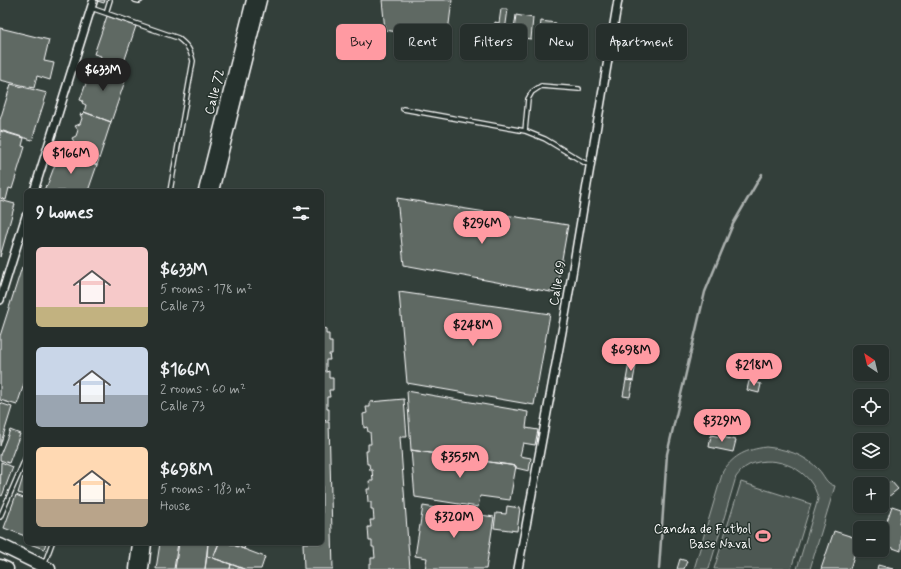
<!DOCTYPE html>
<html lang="en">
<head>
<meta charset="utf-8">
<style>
  :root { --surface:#262f2c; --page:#2e3734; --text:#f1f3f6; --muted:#a4a9a9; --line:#424a48; --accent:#ff9aa2 }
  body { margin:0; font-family:Mynerve,sans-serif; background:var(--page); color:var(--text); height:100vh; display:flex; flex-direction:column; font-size:15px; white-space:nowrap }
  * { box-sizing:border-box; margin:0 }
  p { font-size:13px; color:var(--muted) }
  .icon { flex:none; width:22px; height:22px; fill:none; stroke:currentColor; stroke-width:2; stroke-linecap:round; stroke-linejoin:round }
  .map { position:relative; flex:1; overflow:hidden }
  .sheet { position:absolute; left:24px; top:189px; width:300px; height:356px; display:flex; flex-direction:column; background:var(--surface); border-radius:6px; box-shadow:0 1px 3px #0004,0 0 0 1px var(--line) }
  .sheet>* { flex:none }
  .banner { position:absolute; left:336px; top:24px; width:380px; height:36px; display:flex; gap:8px }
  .needle { width:26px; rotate:325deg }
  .buttons { position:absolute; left:853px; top:345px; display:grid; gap:8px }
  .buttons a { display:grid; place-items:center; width:36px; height:36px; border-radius:6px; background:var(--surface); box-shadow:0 1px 3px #0004,0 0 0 1px var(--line); font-size:20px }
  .price { position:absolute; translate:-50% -34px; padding:0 9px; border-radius:14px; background:var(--accent); color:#111; font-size:13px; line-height:26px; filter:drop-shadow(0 1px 2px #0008) }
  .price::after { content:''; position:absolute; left:50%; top:24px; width:12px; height:9px; margin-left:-6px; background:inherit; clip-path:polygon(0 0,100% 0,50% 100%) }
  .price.current { background:#222; color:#fff }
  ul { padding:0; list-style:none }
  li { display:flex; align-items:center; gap:12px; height:100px; padding:0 12px }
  li span { display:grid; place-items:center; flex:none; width:112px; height:80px; border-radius:6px; color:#555 }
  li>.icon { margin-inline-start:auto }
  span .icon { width:48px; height:48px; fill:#fffc; stroke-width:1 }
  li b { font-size:17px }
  h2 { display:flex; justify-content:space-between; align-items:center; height:48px; padding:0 12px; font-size:17px }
  .chip { padding:0 14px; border-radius:6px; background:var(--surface); box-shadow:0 1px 3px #0004,0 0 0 1px var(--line); font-size:14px; line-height:36px }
  .chip.current { background:var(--accent); color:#111 }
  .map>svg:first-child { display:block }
</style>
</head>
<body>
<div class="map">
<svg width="901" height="569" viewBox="0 0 901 569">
  <rect width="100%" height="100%" fill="#333f3a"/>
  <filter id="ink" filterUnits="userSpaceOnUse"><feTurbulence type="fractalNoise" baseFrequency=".025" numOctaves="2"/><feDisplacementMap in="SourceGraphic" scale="8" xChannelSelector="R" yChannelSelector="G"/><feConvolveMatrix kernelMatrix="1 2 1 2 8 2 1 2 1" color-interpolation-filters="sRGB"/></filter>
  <g filter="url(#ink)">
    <!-- green -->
    <path fill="#4d5853" stroke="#a6aca9" d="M766,447C785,449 804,454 818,469C825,476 825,483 835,486L810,569H797L818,499C813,470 776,453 749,465C743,468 740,472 736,477L709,569H694L723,471C735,454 746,450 766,447Z
      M741,482L811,504L791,569H714Z"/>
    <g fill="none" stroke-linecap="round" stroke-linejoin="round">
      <!-- stream -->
      <path stroke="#abb0ae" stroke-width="2.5" d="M659,569L667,454L705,292L733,224L762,174"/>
    </g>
    <!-- building -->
    <path fill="#5f6964" stroke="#fff" d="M97,0H105L104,3L97,1Z
      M382,0H452L447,40L385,30Z
      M501,9H508L505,31L494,29L495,22L499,23Z
      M516,15L533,18L531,39L513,37Z
      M107,16L136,26L121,71L99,63L101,56L94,54Z
      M541,21L556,23L554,39L539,37Z
      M0,28L49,40L44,61L54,63L50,80L37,76L34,88L0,80Z
      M93,64L127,75L111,122L84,112L86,105L82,103L83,101L80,100Z
      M11,84L47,93L32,140L0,130V120Z
      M84,112L111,122L97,165L69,155L70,151L68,150L72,148L74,142L72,138L76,136L78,130L75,126L80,124L82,118L80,114L83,115Z
      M0,131L24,138L22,146L25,147L12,189L9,188L6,200L0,198Z
      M62,153L97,165L88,191H44L46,185L47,186L57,159H60Z
      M397,198L568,225L556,293L404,265Z
      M0,200L15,204L0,257Z
      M22,267L26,268V378L17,405L0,400V336Z
      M399,292L550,314L534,405L407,383Z
      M326,328V334H329V342H332V354H329L330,360H326V372L329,371V378H333V390H329L330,397H327V409H329V420L322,421V329Z
      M629,363L636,364L633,381L626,380Z
      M626,380L633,381L630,397L623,396Z
      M749,381L761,384L759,393L747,390Z
      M407,391L528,412L526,428L538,430L535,445L523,443L520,456L531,458L529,471L516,468V466L411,450Z
      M404,399L407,437H400L410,569H369V564H371V558H375L374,547H372V541H369L368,527H371L370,520H374L373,509H371V502H368L367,489H370L369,481H373L372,470H370L369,464H367L366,451H368V444H371L370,432H368L367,427L364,428L363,414L367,413L366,407H370V402Z
      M0,403L12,407L0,446Z
      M322,422H329L333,569H304L303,543H322Z
      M10,430L20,434L9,463L0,460V455Z
      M711,435L736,440L733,452L709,447Z
      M411,450L516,466L510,500L480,496L478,507L415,497Z
      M1,462L13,467L2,496L0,495Z
      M23,477L26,478V495L18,493Z
      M891,481L898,489L882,502V488Z
      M16,495L26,499L25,536L4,528Z
      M423,506L494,517L486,569H425L427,558L415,556Z
      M507,506L520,508L517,531L494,528L496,513L506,514Z
      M892,506L901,509V517L899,524L901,525V551L882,544V536Z
      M834,531L859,539L850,569H821Z
      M27,543H46L44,549Z
      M160,543H178L174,569H156Z
      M179,543H208L205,569H175Z
      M208,543H219L213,558L207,556Z
      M219,543H228L265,557L261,569H244L213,558Z
      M228,543H246L244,549Z
      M207,556L231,564L230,569H205Z
      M680,559L687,561L684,569H677Z
      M231,564L244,569H230Z
      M878,565L893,569H877Z"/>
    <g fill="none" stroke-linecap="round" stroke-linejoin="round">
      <!-- service casing -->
      <g stroke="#fff" stroke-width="6">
        <path id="service" d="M135,0L139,1L141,0
          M91,8L178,38C188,46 190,49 193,61L170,191
          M106,13L110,0
          M403,109L525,131L545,139L585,163L591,164
          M525,131L528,99L532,92L541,86L579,89
          M0,517L26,457
          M44,565L52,543"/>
      </g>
      <!-- minor casing -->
      <g stroke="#fff" stroke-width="10">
        <path id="minor" d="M34,191L93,2
          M0,300L26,216
          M518,569L566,310L618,0"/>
      </g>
      <!-- secondary casing -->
      <g stroke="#fff" stroke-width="13">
        <path id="secondary" d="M204,191L252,0
          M213,191L261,0
          M135,569L138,543
          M143,569L146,543"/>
      </g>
      <!-- trunk casing -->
      <g stroke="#fff" stroke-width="15">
        <path id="trunk" d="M0,545L49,569
          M0,566L7,569"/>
      </g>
      <!-- service -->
      <use href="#service" stroke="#26332d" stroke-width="3.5"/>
      <!-- minor -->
      <use href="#minor" stroke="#26332d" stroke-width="7"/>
      <!-- secondary -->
      <use href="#secondary" stroke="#26332d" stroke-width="10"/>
      <!-- trunk -->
      <use href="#trunk" stroke="#26332d" stroke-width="12"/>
    </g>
  </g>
  <!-- icons -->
  <defs>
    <g id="stadium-bare" transform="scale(1.2)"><path d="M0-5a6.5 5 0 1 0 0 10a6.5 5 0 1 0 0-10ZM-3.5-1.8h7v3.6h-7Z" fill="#ff9aa2" stroke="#26332d" stroke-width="2.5" paint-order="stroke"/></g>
  </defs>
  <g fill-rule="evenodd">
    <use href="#stadium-bare" x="763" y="536"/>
  </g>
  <g text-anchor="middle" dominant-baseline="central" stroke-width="3" stroke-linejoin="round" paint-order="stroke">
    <!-- street labels -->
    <g font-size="13" fill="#fff" stroke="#26332d">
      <text transform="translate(215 92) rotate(-76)">Calle 72</text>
      <text transform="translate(558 283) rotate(-80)">Calle 69</text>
    </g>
    <!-- poi labels -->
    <g font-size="13" fill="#fff" stroke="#26332d" text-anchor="end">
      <text x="751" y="529">Cancha de Futbol<tspan x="751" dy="15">Base Naval</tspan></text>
    </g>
  </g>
</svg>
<div class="buttons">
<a><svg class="needle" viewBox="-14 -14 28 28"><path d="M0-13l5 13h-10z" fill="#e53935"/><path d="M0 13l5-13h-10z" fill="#a4a9a9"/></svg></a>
<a><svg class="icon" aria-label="locate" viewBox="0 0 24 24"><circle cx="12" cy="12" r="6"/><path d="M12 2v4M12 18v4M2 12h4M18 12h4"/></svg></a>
<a><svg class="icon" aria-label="layers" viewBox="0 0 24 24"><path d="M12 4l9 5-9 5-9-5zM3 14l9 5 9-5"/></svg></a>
<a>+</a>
<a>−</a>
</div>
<b class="price current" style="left:103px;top:92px">$633M</b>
<b class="price" style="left:71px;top:175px">$166M</b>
<b class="price" style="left:482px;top:245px">$296M</b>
<b class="price" style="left:473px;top:347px">$248M</b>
<b class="price" style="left:631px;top:372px">$698M</b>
<b class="price" style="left:754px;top:387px">$218M</b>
<b class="price" style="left:722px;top:443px">$329M</b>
<b class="price" style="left:460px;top:479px">$355M</b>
<b class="price" style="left:454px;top:539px">$320M</b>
<div class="banner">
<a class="chip current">Buy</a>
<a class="chip">Rent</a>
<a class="chip">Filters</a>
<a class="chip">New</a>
<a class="chip">Apartment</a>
</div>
<section class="sheet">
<h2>9 homes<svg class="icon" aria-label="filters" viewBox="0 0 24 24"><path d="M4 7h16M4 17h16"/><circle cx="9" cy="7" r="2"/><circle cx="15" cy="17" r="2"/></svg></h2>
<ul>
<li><span style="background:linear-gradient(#f6c9c9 75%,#c2b280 0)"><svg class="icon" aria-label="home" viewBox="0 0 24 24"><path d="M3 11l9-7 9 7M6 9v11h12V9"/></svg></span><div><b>$633M</b><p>5 rooms · 178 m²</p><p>Calle 73</p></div></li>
<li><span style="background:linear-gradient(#c9d6e8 60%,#9aa5b1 0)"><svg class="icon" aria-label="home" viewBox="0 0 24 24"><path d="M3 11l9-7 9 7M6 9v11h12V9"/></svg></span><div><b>$166M</b><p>2 rooms · 60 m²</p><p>Calle 73</p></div></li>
<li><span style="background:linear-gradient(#ffd9b3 65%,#b9a48a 0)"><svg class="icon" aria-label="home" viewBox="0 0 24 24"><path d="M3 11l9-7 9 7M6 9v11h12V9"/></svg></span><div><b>$698M</b><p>5 rooms · 183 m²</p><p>House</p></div></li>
</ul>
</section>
</div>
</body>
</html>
